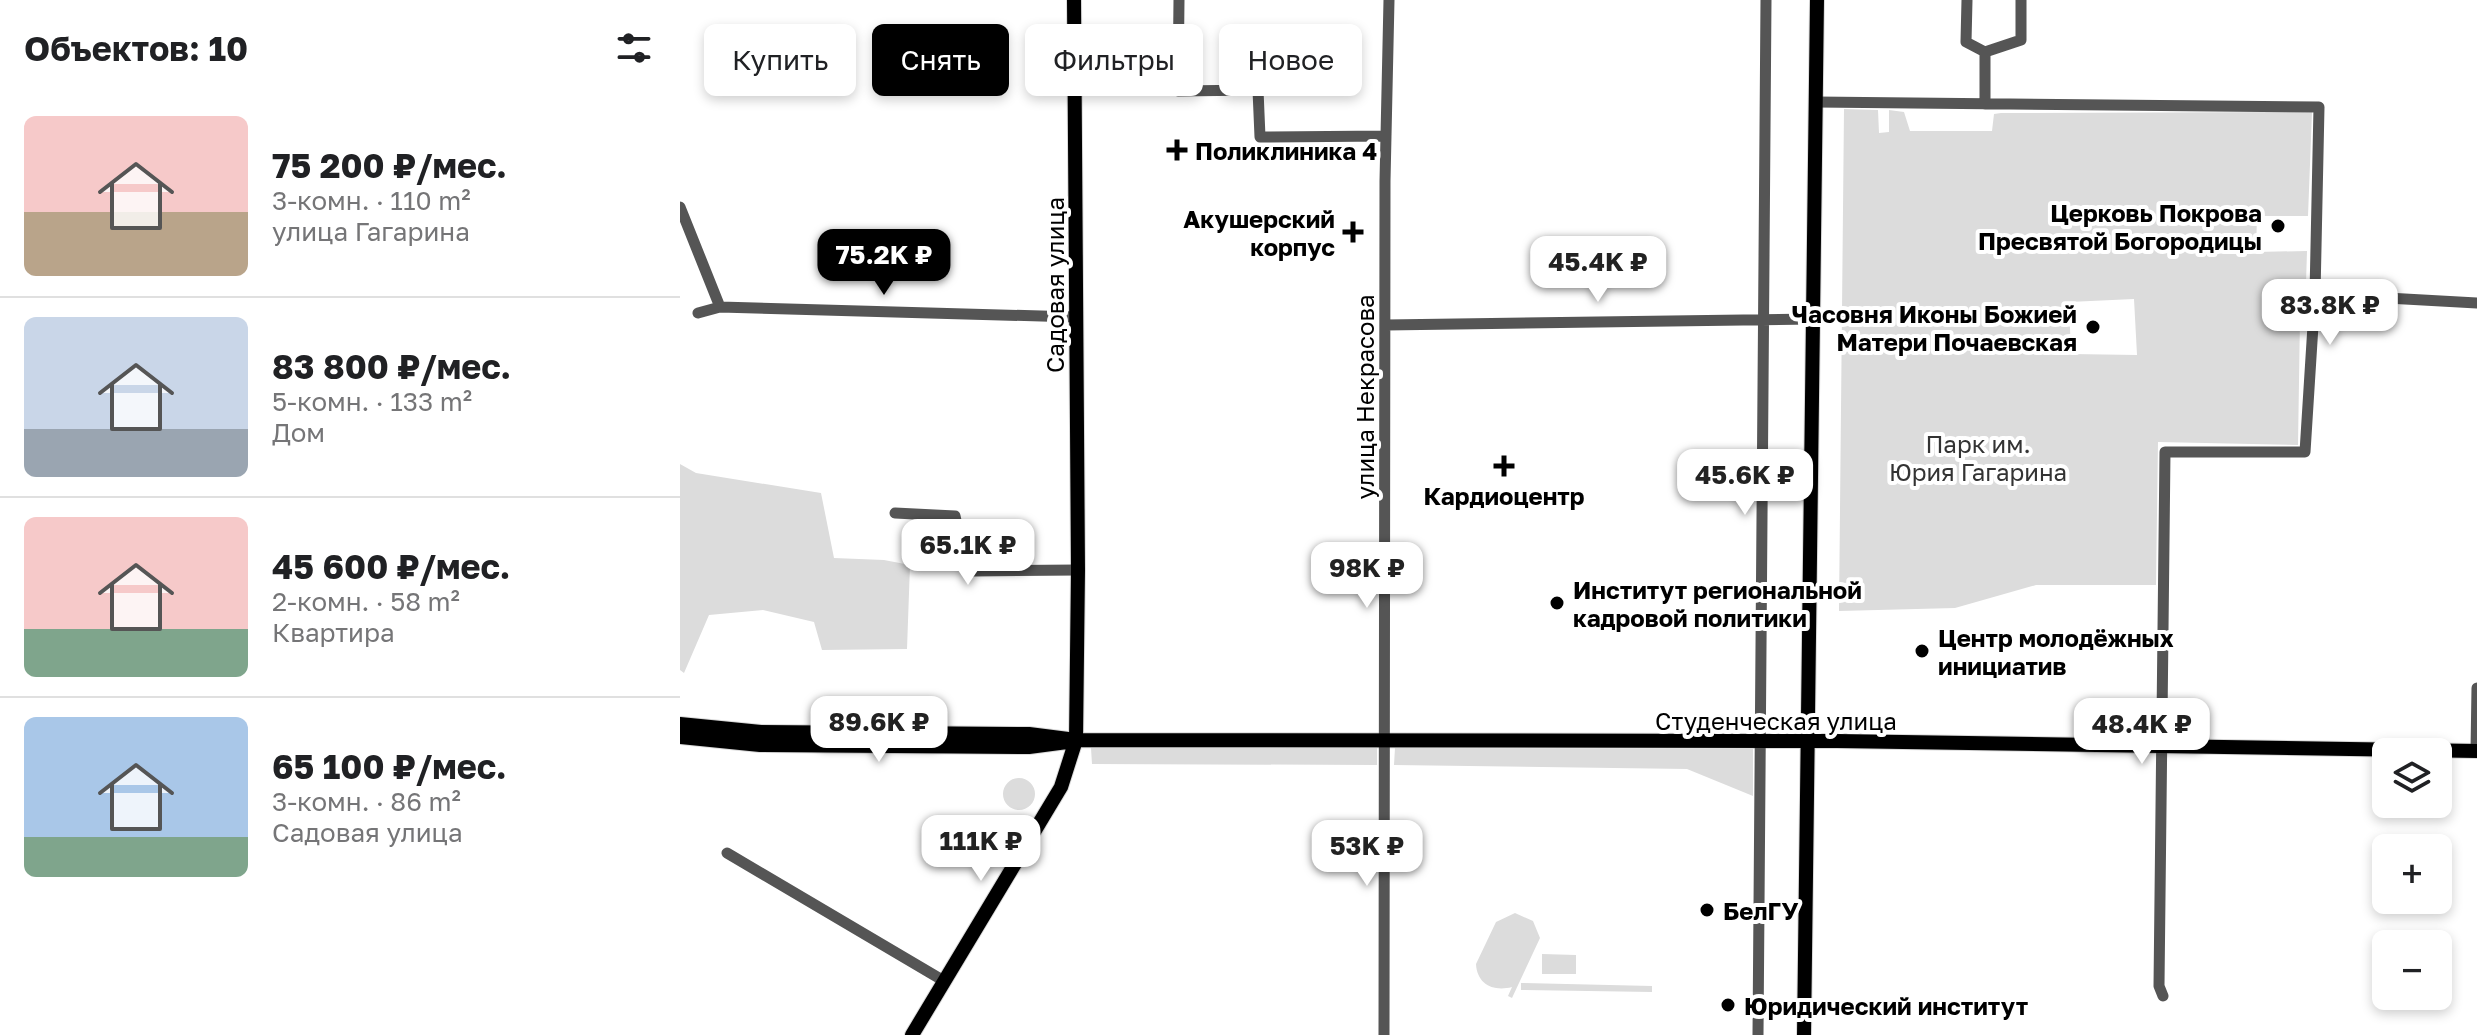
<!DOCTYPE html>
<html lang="ru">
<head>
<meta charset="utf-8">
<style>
  :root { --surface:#fff; --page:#f6f6f6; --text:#202124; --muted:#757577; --line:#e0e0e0; --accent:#000 }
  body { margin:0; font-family:"Golos Text",sans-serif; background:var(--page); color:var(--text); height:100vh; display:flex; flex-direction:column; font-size:30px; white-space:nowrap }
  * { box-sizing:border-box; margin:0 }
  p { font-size:26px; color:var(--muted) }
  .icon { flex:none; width:44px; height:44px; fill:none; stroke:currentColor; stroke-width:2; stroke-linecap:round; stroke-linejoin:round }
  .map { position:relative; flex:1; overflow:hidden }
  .details { display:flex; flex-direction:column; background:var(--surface); width:680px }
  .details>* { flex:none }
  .top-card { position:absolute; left:24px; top:24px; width:760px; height:72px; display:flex; gap:16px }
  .controls { position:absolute; left:1692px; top:738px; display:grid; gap:16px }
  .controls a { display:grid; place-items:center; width:80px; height:80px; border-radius:12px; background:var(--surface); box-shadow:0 4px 12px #0003; font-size:40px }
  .price { position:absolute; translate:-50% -68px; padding:0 18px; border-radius:16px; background:#fff; color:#222; font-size:26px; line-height:52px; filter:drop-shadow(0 2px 4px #0008) }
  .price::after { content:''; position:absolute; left:50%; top:48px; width:24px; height:18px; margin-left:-12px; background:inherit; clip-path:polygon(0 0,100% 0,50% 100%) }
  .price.on { background:var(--accent); color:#fff }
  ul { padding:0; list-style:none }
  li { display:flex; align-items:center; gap:24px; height:200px; padding:0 24px }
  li+li { border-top:2px solid var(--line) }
  li span { display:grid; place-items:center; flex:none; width:224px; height:160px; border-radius:12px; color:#555 }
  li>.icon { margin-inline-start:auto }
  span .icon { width:96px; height:96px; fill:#fffc; stroke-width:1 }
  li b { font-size:34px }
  h2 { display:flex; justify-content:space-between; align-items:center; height:96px; padding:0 24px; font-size:34px }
  .chip { padding:0 28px; border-radius:12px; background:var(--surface); box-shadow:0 4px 12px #0003; font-size:28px; line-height:72px }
  .chip.on { background:var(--accent); color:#fff }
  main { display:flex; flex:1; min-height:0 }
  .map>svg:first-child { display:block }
</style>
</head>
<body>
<main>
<section class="details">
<h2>Объектов: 10<svg class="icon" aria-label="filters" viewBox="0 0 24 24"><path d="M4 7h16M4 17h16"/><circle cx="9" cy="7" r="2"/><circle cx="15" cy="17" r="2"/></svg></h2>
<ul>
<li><span style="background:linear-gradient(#f6c9c9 60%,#b9a48a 0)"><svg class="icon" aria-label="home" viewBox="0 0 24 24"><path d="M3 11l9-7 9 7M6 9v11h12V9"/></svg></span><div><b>75 200 ₽/мес.</b><p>3-комн. · 110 m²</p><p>улица Гагарина</p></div></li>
<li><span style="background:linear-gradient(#c9d6e8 70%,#9aa5b1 0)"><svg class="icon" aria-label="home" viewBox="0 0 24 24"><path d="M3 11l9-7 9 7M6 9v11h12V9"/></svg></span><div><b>83 800 ₽/мес.</b><p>5-комн. · 133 m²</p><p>Дом</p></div></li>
<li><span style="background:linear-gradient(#f6c9c9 70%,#7fa58c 0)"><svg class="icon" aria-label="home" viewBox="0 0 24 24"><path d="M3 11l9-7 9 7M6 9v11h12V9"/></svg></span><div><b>45 600 ₽/мес.</b><p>2-комн. · 58 m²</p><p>Квартира</p></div></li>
<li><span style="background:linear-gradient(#a9c7e8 75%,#7fa58c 0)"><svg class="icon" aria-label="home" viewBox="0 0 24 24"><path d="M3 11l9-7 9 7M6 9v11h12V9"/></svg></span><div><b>65 100 ₽/мес.</b><p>3-комн. · 86 m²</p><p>Садовая улица</p></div></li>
</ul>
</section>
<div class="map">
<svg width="1797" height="1035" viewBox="0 0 1797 1035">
  <rect width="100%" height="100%" fill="#fff"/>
  <!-- green -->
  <path fill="#dcdcdc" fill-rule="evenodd" d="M1164,109L1198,110L1199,133L1209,132V110L1224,112L1230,131H1312L1314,114L1321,113L1632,112L1628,216H1577L1576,252L1627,251L1625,315L1620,318L1618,445L1478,442L1476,585H1356L1275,608L1159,611ZM1454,299L1457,355L1391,354L1389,302Z
    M0,464L16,473L141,493L154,558L204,560L230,565L227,649L142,650L134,622L83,610L29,615L4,673L0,670Z
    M697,747V765L412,764L411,748Z
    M715,748L1073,749V796L1007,769L714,765Z
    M323 794a16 16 0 1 1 32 0a16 16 0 1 1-32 0Z
    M835,913L853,921L860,938L832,998L828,996L832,987C813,992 797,984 796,964L816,922Z
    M862,954L896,955V974H862Z
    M841,983L972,986V992L841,990Z"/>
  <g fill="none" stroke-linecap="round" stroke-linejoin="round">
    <!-- major casing -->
    <g stroke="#dbdbdb" stroke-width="16">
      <path id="major" d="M0,724L81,732L349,734L396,740L1157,741L1797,751
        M0,737L80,745L349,747L387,742
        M232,1035L381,787L396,740L398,570L394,0
        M1124,1035L1137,0"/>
    </g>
    <!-- minor -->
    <path stroke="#555" stroke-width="11" d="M499,0L498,91L578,90L580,137L706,136
      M1287,0L1286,42L1305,52
      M1136,102L1639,107L1635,294L1625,452H1485L1479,986L1483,996
      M1305,104V52L1341,40V0
      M0,207L40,307
      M1635,294L1797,303
      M18,313L40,307L395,317
      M706,325L1133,319
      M215,513L275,516L286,567L292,571L398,570
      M1796,751L1797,688
      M47,853L264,981
      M704,1035L705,181L709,0
      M1078,1035L1086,0"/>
    <!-- major -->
    <use href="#major" stroke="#000" stroke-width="14"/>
  </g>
  <!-- markers -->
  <g fill="#000" stroke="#fff" stroke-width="3">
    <path d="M493 138h8v8h8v8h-8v8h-8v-8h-8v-8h8z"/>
    <circle cx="1598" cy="226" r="8"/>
    <path d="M669 220h8v8h8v8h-8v8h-8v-8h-8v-8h8z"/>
    <circle cx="1413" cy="327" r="8"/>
    <path d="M820 454h8v8h8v8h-8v8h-8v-8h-8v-8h8z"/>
    <circle cx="877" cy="603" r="8"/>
    <circle cx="1242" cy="651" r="8"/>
    <circle cx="1027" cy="910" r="8"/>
    <circle cx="1048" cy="1005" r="8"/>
  </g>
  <g text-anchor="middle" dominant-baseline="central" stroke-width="8" stroke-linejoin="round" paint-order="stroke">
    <!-- poi labels -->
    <g font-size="24" font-weight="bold" fill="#000" stroke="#fff" text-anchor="start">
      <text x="515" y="150">Поликлиника 4</text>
      <text x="1582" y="212" text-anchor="end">Церковь Покрова<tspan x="1582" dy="28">Пресвятой Богородицы</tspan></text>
      <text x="655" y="218" text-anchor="end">Акушерский<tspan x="655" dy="28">корпус</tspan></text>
      <text x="1397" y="313" text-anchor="end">Часовня Иконы Божией<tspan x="1397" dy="28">Матери Почаевская</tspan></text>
      <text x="824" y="495" text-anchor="middle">Кардиоцентр</text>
      <text x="893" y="589">Институт региональной<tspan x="893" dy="28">кадровой политики</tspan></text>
      <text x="1258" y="637">Центр молодёжных<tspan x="1258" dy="28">инициатив</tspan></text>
      <text x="1043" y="910">БелГУ</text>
      <text x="1064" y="1005">Юридический институт</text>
    </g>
    <!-- street labels -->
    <g font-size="24" fill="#000" stroke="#fff">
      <text transform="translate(374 285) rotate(-90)">Садовая улица</text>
      <text transform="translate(684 397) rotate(-90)">улица Некрасова</text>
      <text x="1096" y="720">Студенческая улица</text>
    </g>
    <!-- park labels -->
    <g font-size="24" fill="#333" stroke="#fff">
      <text x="1298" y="443">Парк им.<tspan x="1298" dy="28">Юрия Гагарина</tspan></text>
    </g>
  </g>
</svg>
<div class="controls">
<a><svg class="icon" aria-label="layers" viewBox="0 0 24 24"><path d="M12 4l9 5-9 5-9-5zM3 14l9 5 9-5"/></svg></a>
<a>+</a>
<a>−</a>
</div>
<b class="price on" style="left:204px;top:297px">75.2K ₽</b>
<b class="price" style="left:918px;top:304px">45.4K ₽</b>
<b class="price" style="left:1650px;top:347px">83.8K ₽</b>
<b class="price" style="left:1065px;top:517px">45.6K ₽</b>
<b class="price" style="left:288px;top:587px">65.1K ₽</b>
<b class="price" style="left:687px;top:610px">98K ₽</b>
<b class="price" style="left:199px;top:764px">89.6K ₽</b>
<b class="price" style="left:1462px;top:766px">48.4K ₽</b>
<b class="price" style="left:301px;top:883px">111K ₽</b>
<b class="price" style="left:687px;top:888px">53K ₽</b>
<div class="top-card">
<a class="chip">Купить</a>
<a class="chip on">Снять</a>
<a class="chip">Фильтры</a>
<a class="chip">Новое</a>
</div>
</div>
</main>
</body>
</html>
